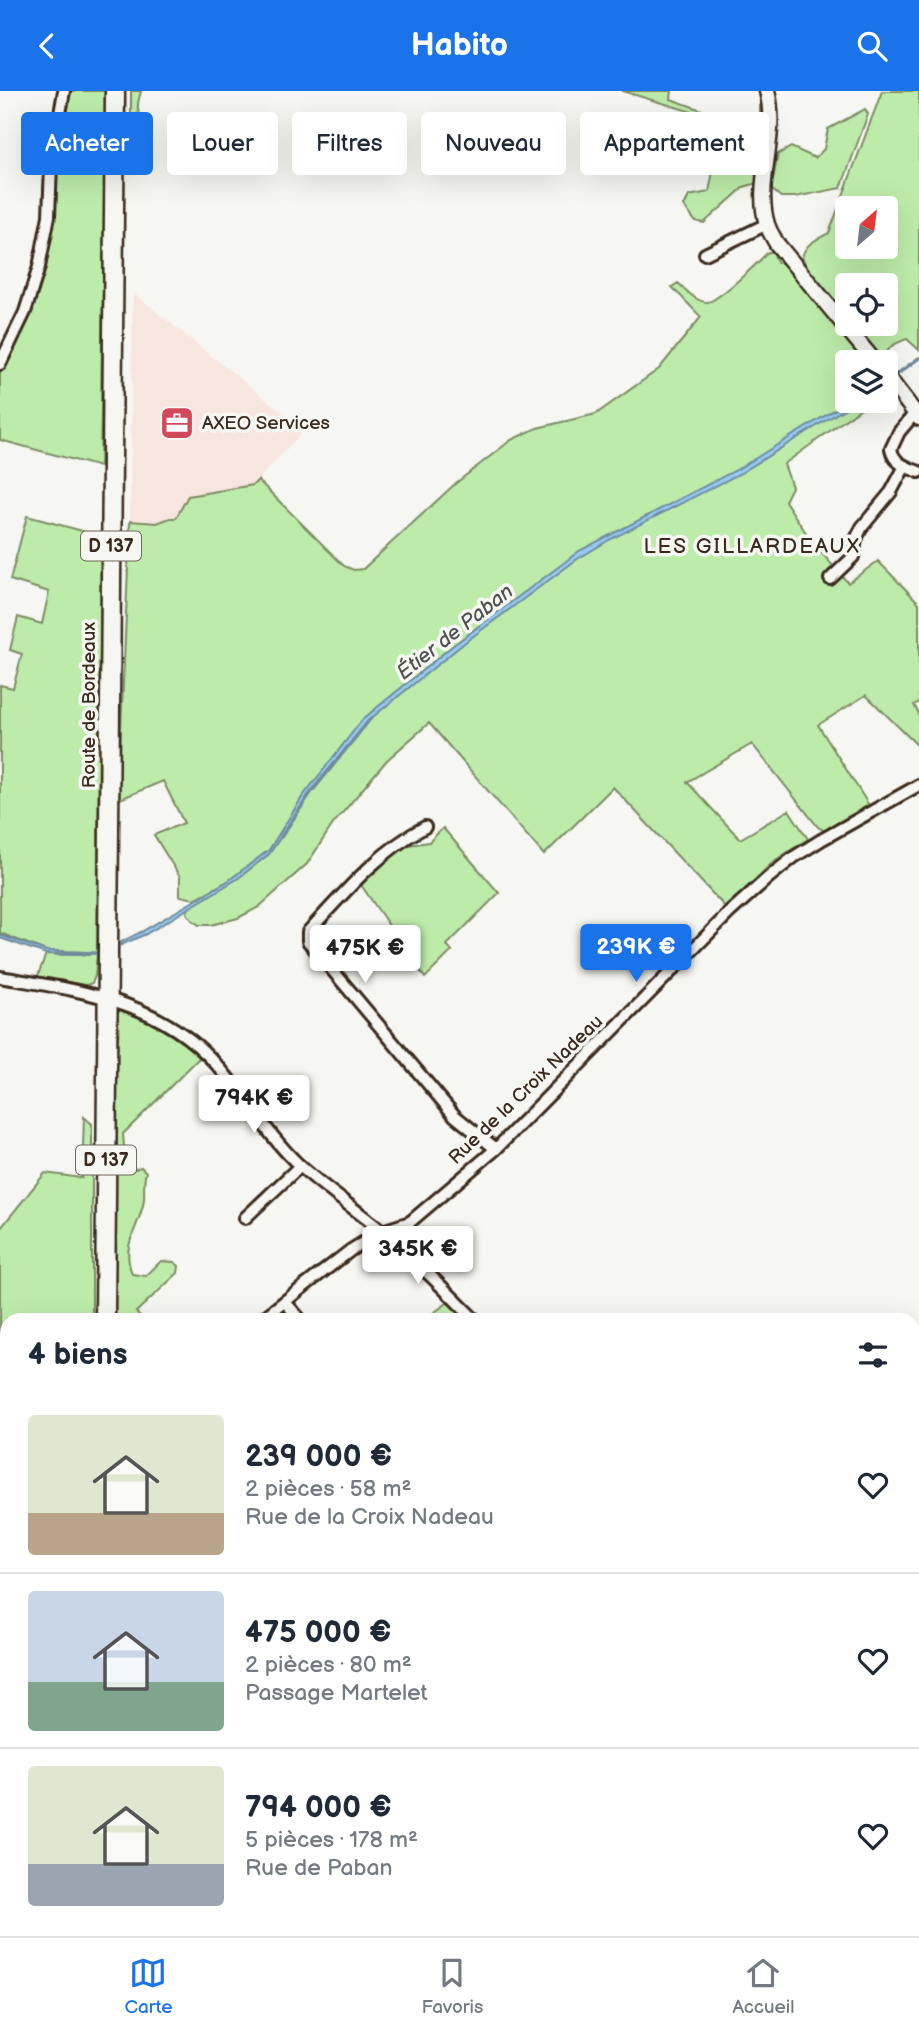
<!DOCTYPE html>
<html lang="fr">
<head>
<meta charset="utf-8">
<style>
  :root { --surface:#fff; --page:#f2f2f3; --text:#1f2937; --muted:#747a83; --line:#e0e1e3; --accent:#1a73e8 }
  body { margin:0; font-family:"Balsamiq Sans",sans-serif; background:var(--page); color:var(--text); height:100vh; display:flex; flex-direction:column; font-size:26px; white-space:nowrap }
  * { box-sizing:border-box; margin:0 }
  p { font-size:23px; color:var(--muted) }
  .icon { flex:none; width:38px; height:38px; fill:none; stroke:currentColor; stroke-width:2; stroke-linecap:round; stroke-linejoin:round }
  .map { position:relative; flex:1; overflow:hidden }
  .panel { position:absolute; left:0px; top:1222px; width:920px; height:625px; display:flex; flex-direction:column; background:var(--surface); border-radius:21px 21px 0 0; box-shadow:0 7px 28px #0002 }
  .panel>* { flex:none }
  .hud { position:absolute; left:21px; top:21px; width:878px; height:63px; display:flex; gap:14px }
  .needle { width:46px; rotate:28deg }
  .controls { position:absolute; left:835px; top:105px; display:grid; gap:14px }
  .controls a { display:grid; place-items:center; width:63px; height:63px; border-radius:7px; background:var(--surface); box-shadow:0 7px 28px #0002; font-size:35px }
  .price { position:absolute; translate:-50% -60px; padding:0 16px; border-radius:7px; background:#fff; color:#222; font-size:23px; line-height:46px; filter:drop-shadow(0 2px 4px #0008) }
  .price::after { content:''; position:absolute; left:50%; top:42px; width:21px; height:16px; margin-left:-10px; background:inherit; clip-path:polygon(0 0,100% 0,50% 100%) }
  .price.current { background:var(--accent); color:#fff }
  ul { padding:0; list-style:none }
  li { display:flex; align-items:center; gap:21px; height:175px; padding:0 28px }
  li+li { border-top:2px solid var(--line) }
  li span { display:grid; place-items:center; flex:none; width:196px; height:140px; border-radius:7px; color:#555 }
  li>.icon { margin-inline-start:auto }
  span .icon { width:84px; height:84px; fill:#fffc; stroke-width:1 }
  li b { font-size:30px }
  h2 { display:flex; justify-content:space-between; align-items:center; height:84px; padding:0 28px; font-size:30px }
  .pill { padding:0 24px; border-radius:7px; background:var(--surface); box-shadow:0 7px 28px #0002; font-size:24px; line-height:63px }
  .pill.current { background:var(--accent); color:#fff }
  header { display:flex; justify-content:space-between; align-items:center; height:91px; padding:0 28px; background:var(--accent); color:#fff; font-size:32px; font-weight:700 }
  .tabs { display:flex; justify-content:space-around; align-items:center; height:98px; border-top:2px solid var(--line); background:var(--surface); font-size:19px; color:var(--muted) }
  .tabs a { display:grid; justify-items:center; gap:4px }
  .tabs .current { color:var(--accent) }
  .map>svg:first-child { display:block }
</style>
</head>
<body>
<header><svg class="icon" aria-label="back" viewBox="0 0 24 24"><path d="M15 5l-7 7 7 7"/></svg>Habito<svg class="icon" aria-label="search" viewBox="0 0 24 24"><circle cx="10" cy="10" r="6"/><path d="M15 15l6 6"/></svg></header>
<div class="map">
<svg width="919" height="1845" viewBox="0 0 919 1845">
  <rect width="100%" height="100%" fill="#f6f6f2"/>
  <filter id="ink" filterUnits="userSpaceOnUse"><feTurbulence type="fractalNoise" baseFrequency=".0143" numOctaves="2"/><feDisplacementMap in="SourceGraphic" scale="14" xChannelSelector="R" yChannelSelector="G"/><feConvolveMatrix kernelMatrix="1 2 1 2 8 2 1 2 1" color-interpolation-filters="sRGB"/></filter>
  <g filter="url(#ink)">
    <!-- built -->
    <path fill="#f7e5e0" d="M133,202L304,339L253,394L188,405L172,434L130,430Z"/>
    <!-- green -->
    <path fill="#bdecaa" stroke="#7c8b64" stroke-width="2" fill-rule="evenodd" d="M66,0H106L100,376L0,349V273L39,176Z
      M131,0H141C140,5 137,11 138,17C140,33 147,51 137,66L131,64Z
      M622,0H672L671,8L707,21L709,26Z
      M882,0H919V259L907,248C894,253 885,256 885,271H881L850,233H886V194H847V229L803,174L805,172L802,166C806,152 817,148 829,142ZM847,117H886V156H847Z
      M768,3L760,91L744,96L704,132L695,130L684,115L689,105L709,101L715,70L748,77L760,42V5Z
      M865,18L868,23L841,97L795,106H781L771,98L778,63L791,56L815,67L824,58L828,38Z
      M768,161H773L777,171L784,173L793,181L865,271H847V310H871L784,373L792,396L785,410L812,451L848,492L878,470L919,512V611L914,614L919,623V656L866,604L818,634L870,716L825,740L818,736L752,653L687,691L740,748L789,719L808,748L774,770L726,817L613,696L544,764L429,632L387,669L333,733L307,773L259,816L238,827L211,834H199L192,829L187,822L189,816L237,788L269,763L309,703L303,705L269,759L228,790L195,808L180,805V786L154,744L184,732L163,690L118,709L130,430L157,432L170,427H176L188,405L253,394L258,389L344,475L354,479L363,478L456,392L511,349L537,337L596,323L659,278L701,226L672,196L678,192C686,199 696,211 707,211C717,211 759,171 768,161ZM492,525L493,526L354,641L445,561Z
      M27,425L101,445L97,862L95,885L92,892L86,894L37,887L46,863L89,864V861L46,860L0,842V594L13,597L22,563L10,559L18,526L42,533L49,501L10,489Z
      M443,737L499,802L447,854L452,860L425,887L359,791L401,755L429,751Z
      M120,917L159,931L202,964L123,1043L126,1081L141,1076L146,1081C142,1094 146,1103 143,1114C137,1141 121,1153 132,1183L146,1185L161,1170L174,1171L179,1175L178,1182L136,1221L143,1228H109L112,969C115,959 119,948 119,937C118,931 116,925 116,918Z
      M84,1026L92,1033V1228H7V1338L0,1341V1138L45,1082L82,1087Z
      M450,1210L467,1228H425Z
      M7,1416V1452L0,1465V1420Z
      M0,1575L7,1579V1649L0,1665Z
      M362,1839H420L424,1845H367Z
      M500,1839H537L542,1845H492Z"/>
    <!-- water -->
    <path fill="#94ccf3" stroke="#708b9e" stroke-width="2" d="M849,310H857L741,382L609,449L576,469L468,549L369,629L316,694L269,763L237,788L146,843L121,854V851L141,841L228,790L269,759L303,705L363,628L451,556L561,474L579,460L738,378Z
      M0,844L46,860L89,861V864L46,863L0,847Z"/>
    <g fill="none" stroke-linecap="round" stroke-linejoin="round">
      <!-- stream -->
      <path stroke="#708b9e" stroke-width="3.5" d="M893,286L919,267
        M281,746L310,703L371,627
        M56,863L97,862"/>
      <!-- minor casing -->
      <g stroke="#3b2a1e" stroke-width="16">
        <path id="minor" d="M705,163L767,133
          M0,273L25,221L39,176L49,125L51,74L64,0
          M915,322L899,341L891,358C894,373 907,376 919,381
          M830,488L853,466L856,448L862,436L891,401L905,375
          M425,736C379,760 343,803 308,841V850L455,1025L496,1058
          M0,886C82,900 159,909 217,974C244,1004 269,1046 298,1073C324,1097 354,1117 382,1140C414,1167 444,1198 474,1228
          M245,1127L300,1075
          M285,1211L300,1228
          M262,1228L351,1159L382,1140L410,1131L496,1058L730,821L769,786L794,766L821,749L919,694
          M914,1695L919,1700"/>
      </g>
      <!-- tertiary casing -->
      <g stroke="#3b2a1e" stroke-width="19">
        <path id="tertiary" d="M767,0C779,45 754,92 767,133C769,140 773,146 777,153L875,271
          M886,284L919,327"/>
      </g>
      <!-- primary casing -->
      <g stroke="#3b2a1e" stroke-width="23">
        <path id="primary" d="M105,1228L115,0
          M97,1845V1839"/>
      </g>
      <!-- minor -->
      <use href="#minor" stroke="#f6f6f2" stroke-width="10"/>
      <!-- tertiary -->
      <use href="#tertiary" stroke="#f6f6f2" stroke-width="14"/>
      <!-- primary -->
      <use href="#primary" stroke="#f6f6f2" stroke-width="18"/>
    </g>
  </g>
  <!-- icons -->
  <defs>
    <g id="office-square" transform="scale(1.75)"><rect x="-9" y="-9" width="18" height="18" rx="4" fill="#d1495b" stroke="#f6f6f2"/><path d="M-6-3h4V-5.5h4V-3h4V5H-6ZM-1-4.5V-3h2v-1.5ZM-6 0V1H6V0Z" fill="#fff"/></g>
  </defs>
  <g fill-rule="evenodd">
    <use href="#office-square" x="177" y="332"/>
  </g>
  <g text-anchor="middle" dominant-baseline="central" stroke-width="7" stroke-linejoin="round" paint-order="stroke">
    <!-- shield labels -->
    <g fill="#f6f6f2" stroke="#73675e" stroke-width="2">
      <rect x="81" y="440.5" width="60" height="29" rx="5"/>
      <rect x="76" y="1054.5" width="60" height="29" rx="5"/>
    </g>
    <g font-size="18" font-weight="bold" fill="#3b2a1e">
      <text x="111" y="455">D 137</text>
      <text x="106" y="1069">D 137</text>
    </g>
    <!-- poi labels -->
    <g font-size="19" fill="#3b2a1e" stroke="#f6f6f2" text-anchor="start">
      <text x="202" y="332">AXEO Services</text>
    </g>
    <!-- street labels -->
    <g font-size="19" fill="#3b2a1e" stroke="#f6f6f2">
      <text transform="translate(89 614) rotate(-90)">Route de Bordeaux</text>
      <text transform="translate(526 999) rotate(-44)">Rue de la Croix Nadeau</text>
    </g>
    <!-- neighbourhood labels -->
    <g font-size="21" letter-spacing="2" fill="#3b2a1e" stroke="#f6f6f2">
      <text x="752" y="455">LES GILLARDEAUX</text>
    </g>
    <!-- water labels -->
    <g font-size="21" font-style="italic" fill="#515253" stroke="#f6f6f2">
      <text transform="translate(455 541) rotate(-38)">Étier de Paban</text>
    </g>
  </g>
</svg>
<div class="controls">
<a><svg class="needle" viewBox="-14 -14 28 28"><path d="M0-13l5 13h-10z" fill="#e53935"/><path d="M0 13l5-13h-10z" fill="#747a83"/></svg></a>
<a><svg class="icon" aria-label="locate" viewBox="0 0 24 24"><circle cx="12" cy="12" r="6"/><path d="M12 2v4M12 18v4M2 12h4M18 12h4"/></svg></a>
<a><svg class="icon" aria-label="layers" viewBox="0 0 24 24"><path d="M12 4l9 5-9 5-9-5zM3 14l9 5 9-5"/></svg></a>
</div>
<b class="price current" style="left:636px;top:893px">239K €</b>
<b class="price" style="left:365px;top:894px">475K €</b>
<b class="price" style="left:254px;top:1044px">794K €</b>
<b class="price" style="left:418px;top:1195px">345K €</b>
<div class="hud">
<a class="pill current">Acheter</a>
<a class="pill">Louer</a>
<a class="pill">Filtres</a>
<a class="pill">Nouveau</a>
<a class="pill">Appartement</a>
</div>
<section class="panel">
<h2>4 biens<svg class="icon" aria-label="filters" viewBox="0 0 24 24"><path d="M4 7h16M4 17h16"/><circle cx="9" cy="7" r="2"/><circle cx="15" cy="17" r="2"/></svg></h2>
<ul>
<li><span style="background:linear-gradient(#dfe7d0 70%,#b9a48a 0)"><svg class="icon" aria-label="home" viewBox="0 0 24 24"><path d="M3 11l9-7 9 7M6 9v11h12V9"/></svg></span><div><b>239 000 €</b><p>2 pièces · 58 m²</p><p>Rue de la Croix Nadeau</p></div><svg class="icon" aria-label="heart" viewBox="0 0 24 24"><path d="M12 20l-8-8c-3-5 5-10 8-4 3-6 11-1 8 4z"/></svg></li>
<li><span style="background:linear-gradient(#c9d6e8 65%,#7fa58c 0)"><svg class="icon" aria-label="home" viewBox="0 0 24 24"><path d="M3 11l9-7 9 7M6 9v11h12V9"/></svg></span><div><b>475 000 €</b><p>2 pièces · 80 m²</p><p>Passage Martelet</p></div><svg class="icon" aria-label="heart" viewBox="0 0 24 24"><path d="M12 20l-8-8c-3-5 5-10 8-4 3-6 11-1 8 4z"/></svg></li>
<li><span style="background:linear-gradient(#dfe7d0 70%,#9aa5b1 0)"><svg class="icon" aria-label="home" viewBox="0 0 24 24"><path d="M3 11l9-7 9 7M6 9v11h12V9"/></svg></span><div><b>794 000 €</b><p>5 pièces · 178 m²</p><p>Rue de Paban</p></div><svg class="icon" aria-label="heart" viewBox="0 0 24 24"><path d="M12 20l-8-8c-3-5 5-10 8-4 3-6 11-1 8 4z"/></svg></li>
</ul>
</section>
</div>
<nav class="tabs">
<a class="current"><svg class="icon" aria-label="map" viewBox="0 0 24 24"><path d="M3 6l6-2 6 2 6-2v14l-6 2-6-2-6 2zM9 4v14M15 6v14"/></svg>Carte</a>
<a><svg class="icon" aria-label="saved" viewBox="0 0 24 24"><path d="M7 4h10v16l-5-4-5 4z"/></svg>Favoris</a>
<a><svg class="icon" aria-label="home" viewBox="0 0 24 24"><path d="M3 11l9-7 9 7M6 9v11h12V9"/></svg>Accueil</a>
</nav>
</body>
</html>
